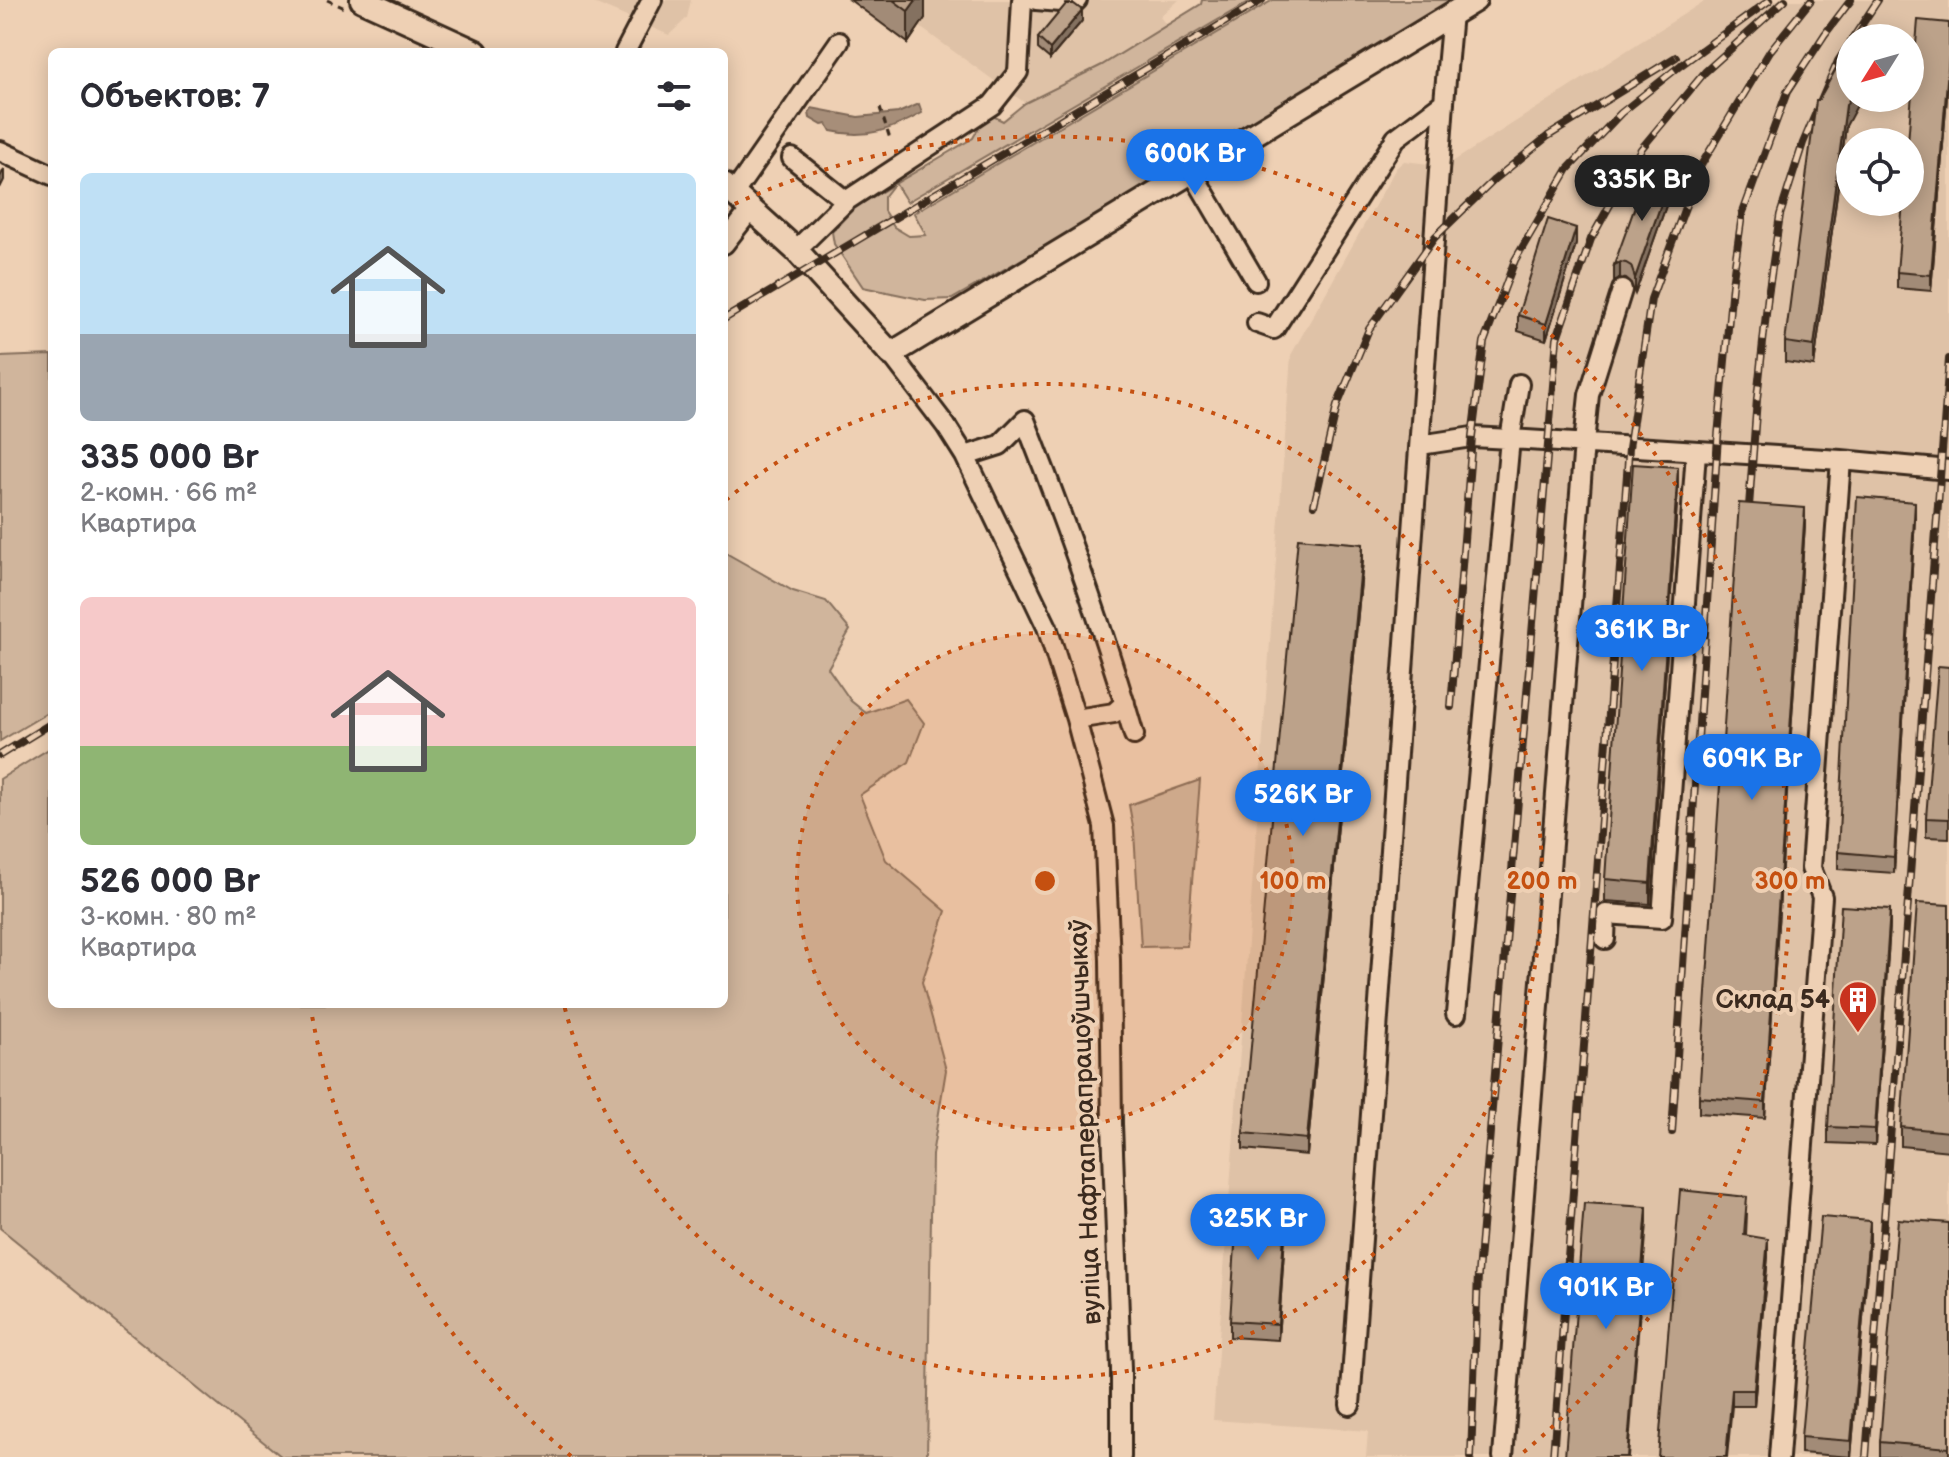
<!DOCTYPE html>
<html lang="ru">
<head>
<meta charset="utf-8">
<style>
  :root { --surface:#fff; --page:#f7f7f7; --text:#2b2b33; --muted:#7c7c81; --accent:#1a73e8 }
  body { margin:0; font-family:"Balsamiq Sans",sans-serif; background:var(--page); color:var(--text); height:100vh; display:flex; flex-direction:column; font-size:30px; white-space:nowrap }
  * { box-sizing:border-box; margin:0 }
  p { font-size:26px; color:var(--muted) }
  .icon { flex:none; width:44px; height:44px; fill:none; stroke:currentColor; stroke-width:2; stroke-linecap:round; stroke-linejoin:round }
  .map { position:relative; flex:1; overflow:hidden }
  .side { position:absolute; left:48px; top:48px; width:680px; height:960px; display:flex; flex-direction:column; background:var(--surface); border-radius:12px; box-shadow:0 4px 20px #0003 }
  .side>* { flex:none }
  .needle { width:52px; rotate:233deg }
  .tools { position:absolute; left:1836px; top:24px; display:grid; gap:16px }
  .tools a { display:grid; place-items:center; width:88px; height:88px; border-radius:50%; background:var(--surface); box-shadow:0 4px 20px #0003; font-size:40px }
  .price { position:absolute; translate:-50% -68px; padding:0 18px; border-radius:28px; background:var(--accent); color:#fff; font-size:26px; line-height:52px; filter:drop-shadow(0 2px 4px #0008) }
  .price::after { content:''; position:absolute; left:50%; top:48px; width:24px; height:18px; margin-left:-12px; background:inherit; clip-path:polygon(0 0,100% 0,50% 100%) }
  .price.current { background:#222; color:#fff }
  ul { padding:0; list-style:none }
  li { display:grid; align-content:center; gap:16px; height:424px; padding:0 32px }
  li span { display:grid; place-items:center; height:248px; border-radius:12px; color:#555 }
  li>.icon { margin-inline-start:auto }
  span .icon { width:144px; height:144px; fill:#fffc; stroke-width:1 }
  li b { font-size:34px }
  h2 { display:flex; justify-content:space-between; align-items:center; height:96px; padding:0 32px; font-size:34px }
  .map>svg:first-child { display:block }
</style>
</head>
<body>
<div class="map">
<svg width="1949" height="1457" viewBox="0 0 1949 1457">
  <rect width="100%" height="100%" fill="#eed0b4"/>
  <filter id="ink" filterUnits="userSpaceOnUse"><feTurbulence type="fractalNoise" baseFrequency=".0125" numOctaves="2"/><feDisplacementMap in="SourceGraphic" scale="16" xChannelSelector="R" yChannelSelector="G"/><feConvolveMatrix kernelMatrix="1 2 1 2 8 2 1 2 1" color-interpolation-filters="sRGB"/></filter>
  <g filter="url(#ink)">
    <!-- built -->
    <path fill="#dfc2a7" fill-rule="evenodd" d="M587,0H691L687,18L669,35Z
      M850,0H1179L1160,17L1167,26L1102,65L1025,103L920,27L908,43Z
      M1706,0H1949V1457H1366L1368,1431L1213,1420L1291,355L1396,168L1404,161L1446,166ZM1850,38H1910V98H1850ZM1850,142H1910V202H1850Z"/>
    <!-- green -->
    <path fill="#d0b59c" stroke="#86705d" stroke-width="2" d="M1202,0H1252L907,202L895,183L884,197V211L894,227L909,236L926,235L914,213L1273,0H1454L1139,192L952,299L925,300L863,287L834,244L832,232L854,208L973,138L987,113L1003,121L1025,103L1102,65L1201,4Z
      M52,355V710L0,741V357Z
      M724,552L793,591L826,601L850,630L828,668L851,701L866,713L906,699L924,723L909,762L860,795L886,860L946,911L922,982L946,1070L932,1155L927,1457H282L0,1228V779L52,747V1004H724Z
      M1200,780L1187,946L1141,947L1134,832L1129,805Z"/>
    <!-- water -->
    <path fill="#a78e79" stroke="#7c6655" stroke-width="2" d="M919,104L922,113C892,130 866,139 831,131L827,124L822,125L810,118L809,113L812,108L858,117L898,113Z"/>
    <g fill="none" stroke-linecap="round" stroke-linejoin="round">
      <!-- minor casing -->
      <g stroke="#3b2a1e" stroke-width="24">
        <path id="minor" d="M1036,0L1074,3L1077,0
          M625,52L652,0
          M0,151L52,175
          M792,158L846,201
          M1192,172L1256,281
          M734,193L839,42
          M724,244L752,208
          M796,250L846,201L992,105L1018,72L1022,0
          M1257,323L1274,329L1396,138L1444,102
          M891,354L946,426L965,456L1047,627L1076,719L1104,826L1110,960L1112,1124L1121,1369V1457
          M1420,445L1472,437L1510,439L1841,460L1949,470
          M965,456L1000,445L1025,420C1066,524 1103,628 1134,735
          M1076,719L1114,713L1125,703
          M1605,939L1606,914L1662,918L1696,452
          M1456,1014L1510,439L1519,384
          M1350,1405L1444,102L1452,13
          M1503,1457L1584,443L1589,395L1622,290
          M1779,1457L1822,897L1811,868L1841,460"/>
      </g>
      <!-- major casing -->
      <g stroke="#3b2a1e" stroke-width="28">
        <path id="major" d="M362,0L476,52
          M724,185L796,250L891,354L1475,0"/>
      </g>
      <!-- path -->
      <path stroke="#3b2a1e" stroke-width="3" stroke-dasharray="6 6" stroke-linecap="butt" d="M327,0L345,8
        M880,108L890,139"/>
      <!-- minor -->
      <use href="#minor" stroke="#eed0b4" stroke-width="18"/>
      <!-- major -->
      <use href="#major" stroke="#eed0b4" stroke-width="22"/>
      <!-- rail casing -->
      <g stroke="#3b2a1e" stroke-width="8">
        <path id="rail" d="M1853,38L1878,0
          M724,319L1262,0
          M1314,505L1337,406L1369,329L1435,237L1494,180L1548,136L1676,57
          M1748,520L1757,399L1768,295L1780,215L1803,143L1838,61L1850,43
          M1451,707L1472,437L1484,342L1515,260L1568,169L1621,113L1681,65L1770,0
          M0,755L52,723
          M1672,1132L1718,436L1732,285L1742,215L1787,92L1825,34L1851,0
          M1471,1457L1478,1274L1557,338L1591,239L1641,149L1705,72L1785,0
          M1553,1457L1629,448L1651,299L1700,167L1770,51L1811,0
          M1866,1457L1949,359"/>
      </g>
      <!-- rail -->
      <use href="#rail" stroke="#eed0b4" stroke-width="5" stroke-dasharray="15" stroke-linecap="butt"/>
    </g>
    <!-- wall -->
    <path fill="#a28b77" stroke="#3b2a1e" stroke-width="2" d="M850,0H925V18L908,43Z
      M1082,21L1050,59L1038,49V38Z
      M1949,23V72L1931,291L1897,288V272Z
      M1846,126L1814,366L1785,362V342Z
      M1668,200L1635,294L1631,283L1626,279L1620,278L1614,281V265Z
      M1576,244L1546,340L1518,331V315Z
      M1678,488L1650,904L1605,901V879Z
      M1915,518L1894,873L1838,869V852Z
      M1805,524L1765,1118L1699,1113V1097Z
      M1363,560L1307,1155L1243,1149V1133Z
      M1949,667V838L1926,837V818Z
      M1949,905V1151L1901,1146V1127Z
      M1890,925L1875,1145L1828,1143V1127Z
      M1747,1213L1746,1235L1768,1256L1754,1406H1732L1658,1457Z
      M1286,1220L1278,1340L1230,1337V1321Z
      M1949,1223V1457H1880V1442Z
      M1870,1237L1851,1457L1801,1453V1437Z"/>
    <!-- shaded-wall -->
    <path fill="#847161" stroke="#3b2a1e" stroke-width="2" d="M916,0H925V18L908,43V11Z
      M1082,10V21L1050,59V49Z
      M1949,56V72L1931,291V275Z
      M1850,98H1861L1846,126L1814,366V346L1846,105Z
      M4,169V180L0,188V177Z
      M1668,184V200L1635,294V278Z
      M1576,228V244L1546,340V324Z
      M1620,262V278L1614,281V265Z
      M1678,467V488L1650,904V883Z
      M1915,502V518L1894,873V857Z
      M1805,508V524L1765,1118V1102Z
      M1363,544V560L1307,1155V1139Z
      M1890,909V925L1875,1145V1129Z
      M1286,1204V1220L1278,1340V1324Z
      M1647,1207V1223L1628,1457H1627Z
      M1870,1221V1237L1851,1457V1441Z
      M1768,1239V1256L1754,1406V1390Z
      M1732,1390V1406L1727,1457H1726Z"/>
    <!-- building -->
    <path fill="#bca28a" stroke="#3b2a1e" stroke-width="2" d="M893,0H916L908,11Z
      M1066,4H1074L1082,10L1050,49L1038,38Z
      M1918,20L1949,23V56L1931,275L1897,272L1903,202H1910V142H1908Z
      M1861,25L1884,37V38H1853Z
      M1850,44V98L1846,105L1814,346L1785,342L1816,101H1818Z
      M1646,176L1668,184L1635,278L1631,266L1626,263L1620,262L1614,265Z
      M1548,219L1576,228L1546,324L1518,315Z
      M1633,464L1678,467L1650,883L1605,879Z
      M1857,497L1915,502L1894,857L1838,852Z
      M1739,503L1805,508L1765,1102L1699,1097Z
      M1298,538L1363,544L1307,1139L1243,1133Z
      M1938,666L1949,667V819L1926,818Z
      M1917,903L1949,905V1132L1901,1127Z
      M1841,906L1890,909L1875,1129L1828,1127Z
      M1680,1190L1747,1197L1744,1235L1768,1239L1754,1390H1732L1726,1457H1658Z
      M1238,1201L1286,1204L1278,1324L1230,1321Z
      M1584,1203L1647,1207L1627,1457H1565Z
      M1821,1217L1870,1221L1851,1441L1801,1437Z
      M1898,1219L1949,1223V1448L1880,1442Z"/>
  </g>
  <!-- distance rings -->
  <circle cx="1045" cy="881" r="248" fill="#c55010" fill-opacity=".12"/>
  <g fill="none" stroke="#c55010" stroke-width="4" stroke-dasharray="4 8">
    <circle cx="1045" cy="881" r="248"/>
    <path d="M726 500A497 497 0 1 1 564 1005"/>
    <path d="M571 1456A745 745 0 0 1 311 1010M724 209A745 745 0 0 1 1519 1456"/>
  </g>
  <!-- icons -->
  <defs>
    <g id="building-pin" transform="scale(2)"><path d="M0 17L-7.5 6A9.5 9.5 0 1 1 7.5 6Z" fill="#c8321e" stroke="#eed0b4"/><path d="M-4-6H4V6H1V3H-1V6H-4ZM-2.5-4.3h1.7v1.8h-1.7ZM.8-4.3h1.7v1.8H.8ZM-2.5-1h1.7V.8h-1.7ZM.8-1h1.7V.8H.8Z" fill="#fff"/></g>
  </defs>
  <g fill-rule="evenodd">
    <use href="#building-pin" x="1858" y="1000"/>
  </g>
  <g text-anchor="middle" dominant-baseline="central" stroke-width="8" stroke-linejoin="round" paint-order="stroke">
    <!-- poi labels -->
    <g font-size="26" font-weight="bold" fill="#3b2a1e" stroke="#eed0b4" text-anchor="end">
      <text x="1830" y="1000">Склад 54</text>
    </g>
    <!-- street labels -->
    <g font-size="26" fill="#3b2a1e" stroke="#eed0b4">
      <text transform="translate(1086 1122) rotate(-92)">вуліца Нафтаперапрацоўшчыкаў</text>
    </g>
  </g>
  <circle cx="1045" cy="881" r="12" fill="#c55010" stroke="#eed0b4" stroke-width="4"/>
  <g font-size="24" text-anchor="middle" font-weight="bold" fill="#c55010" stroke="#eed0b4" stroke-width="8" stroke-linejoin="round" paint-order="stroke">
    <text x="1293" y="889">100 m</text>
    <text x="1542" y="889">200 m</text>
    <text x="1790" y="889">300 m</text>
  </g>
</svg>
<div class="tools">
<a><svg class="needle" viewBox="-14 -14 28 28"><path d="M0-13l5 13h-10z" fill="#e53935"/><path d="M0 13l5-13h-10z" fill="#7c7c81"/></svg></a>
<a><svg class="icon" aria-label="locate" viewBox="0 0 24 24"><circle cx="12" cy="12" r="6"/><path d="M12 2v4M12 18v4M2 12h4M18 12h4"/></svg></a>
</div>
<b class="price" style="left:1195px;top:197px">600K Br</b>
<b class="price current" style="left:1642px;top:223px">335K Br</b>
<b class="price" style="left:1642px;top:673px">361K Br</b>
<b class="price" style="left:1752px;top:802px">609K Br</b>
<b class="price" style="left:1303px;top:838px">526K Br</b>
<b class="price" style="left:1258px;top:1262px">325K Br</b>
<b class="price" style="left:1606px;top:1331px">901K Br</b>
<section class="side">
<h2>Объектов: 7<svg class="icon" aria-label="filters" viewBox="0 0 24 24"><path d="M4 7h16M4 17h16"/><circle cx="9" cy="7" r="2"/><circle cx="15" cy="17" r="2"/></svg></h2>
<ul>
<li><span style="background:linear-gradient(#bfe0f5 65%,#9aa5b1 0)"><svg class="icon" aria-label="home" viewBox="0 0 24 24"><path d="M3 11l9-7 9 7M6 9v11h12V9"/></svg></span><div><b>335 000 Br</b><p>2-комн. · 66 m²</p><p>Квартира</p></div></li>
<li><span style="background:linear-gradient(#f6c9c9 60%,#8fb573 0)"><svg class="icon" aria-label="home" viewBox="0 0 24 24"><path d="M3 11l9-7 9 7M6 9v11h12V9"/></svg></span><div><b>526 000 Br</b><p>3-комн. · 80 m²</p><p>Квартира</p></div></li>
</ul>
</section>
</div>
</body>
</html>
